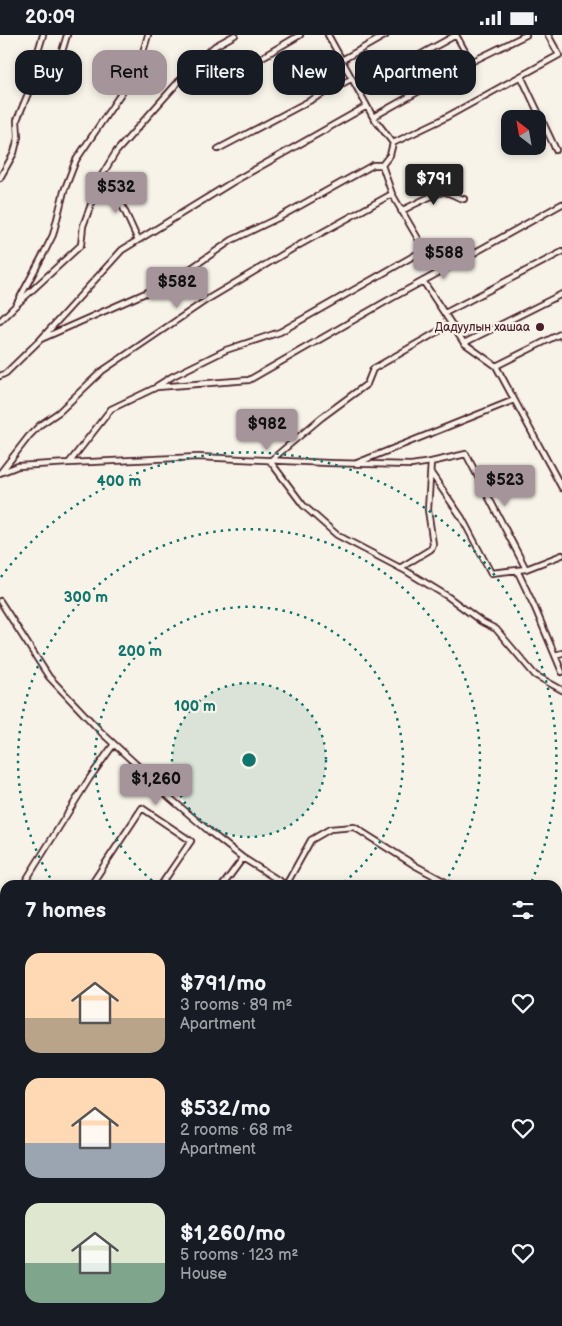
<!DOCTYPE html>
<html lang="en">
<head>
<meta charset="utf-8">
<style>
  :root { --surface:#171b24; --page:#20242c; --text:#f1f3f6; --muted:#9ea1a6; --accent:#a6949b }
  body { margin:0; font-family:"Balsamiq Sans",sans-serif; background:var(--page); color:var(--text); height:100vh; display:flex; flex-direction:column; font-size:19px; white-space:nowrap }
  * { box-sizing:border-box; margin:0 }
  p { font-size:16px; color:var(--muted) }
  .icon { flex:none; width:28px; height:28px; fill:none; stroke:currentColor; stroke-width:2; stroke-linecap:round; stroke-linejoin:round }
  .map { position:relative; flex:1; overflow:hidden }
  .details { position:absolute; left:0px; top:845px; width:562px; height:446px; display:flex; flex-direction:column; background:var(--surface); border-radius:15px 15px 0 0; box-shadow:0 2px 8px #0003 }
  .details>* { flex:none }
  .banner { position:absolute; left:15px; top:15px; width:532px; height:45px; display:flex; gap:10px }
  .needle { width:32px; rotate:329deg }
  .tools { position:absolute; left:501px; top:75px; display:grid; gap:10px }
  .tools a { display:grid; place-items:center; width:45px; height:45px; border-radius:10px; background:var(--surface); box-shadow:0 2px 8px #0003; font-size:25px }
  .price { position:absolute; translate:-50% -42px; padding:0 11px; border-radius:5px; background:var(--accent); color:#111; font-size:16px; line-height:32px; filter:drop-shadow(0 1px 2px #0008) }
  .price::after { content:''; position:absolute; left:50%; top:30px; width:15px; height:11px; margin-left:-8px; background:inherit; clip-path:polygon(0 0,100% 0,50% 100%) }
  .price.active { background:#222; color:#fff }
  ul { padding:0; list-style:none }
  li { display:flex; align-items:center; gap:15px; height:125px; padding:0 25px }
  li span { display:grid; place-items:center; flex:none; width:140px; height:100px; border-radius:15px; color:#555 }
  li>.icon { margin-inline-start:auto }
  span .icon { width:60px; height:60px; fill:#fffc; stroke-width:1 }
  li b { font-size:21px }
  h2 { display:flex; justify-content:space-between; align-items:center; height:60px; padding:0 25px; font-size:21px }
  .pill { padding:0 18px; border-radius:15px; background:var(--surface); box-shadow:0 2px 8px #0003; font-size:18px; line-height:45px }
  .pill.active { background:var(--accent); color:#111 }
  .status { display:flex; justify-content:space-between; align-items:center; height:35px; padding:0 25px; background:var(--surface); direction:ltr }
  .status svg { height:14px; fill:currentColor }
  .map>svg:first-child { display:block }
</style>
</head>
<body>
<div class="status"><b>20:09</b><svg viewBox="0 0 49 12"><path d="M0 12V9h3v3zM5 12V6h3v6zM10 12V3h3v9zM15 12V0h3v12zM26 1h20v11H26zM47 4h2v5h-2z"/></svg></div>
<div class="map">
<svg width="562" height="1291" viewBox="0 0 562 1291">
  <rect width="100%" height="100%" fill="#f7f3e8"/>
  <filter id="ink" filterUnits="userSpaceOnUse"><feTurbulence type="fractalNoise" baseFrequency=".02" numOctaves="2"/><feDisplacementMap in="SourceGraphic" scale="10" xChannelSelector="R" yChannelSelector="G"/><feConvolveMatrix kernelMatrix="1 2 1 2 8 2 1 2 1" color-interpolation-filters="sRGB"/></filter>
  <g filter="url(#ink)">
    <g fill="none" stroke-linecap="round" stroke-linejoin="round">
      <!-- minor casing -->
      <g stroke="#4a1f2b" stroke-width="8">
        <path id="minor" d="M328,0L367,71L373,82L393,108
          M342,25L386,0
          M521,41L556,115
          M228,42L300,0
          M34,46L42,32L53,35L57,33L67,0
          M358,54L456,0L471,27
          M373,82L471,27L526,0
          M393,108L441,85L559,20L548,0
          M218,114L351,44
          M382,130L392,159L438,238L562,169
          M0,143L14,118L18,102L17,85L32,49L35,26L43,0
          M101,146L115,155L138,205
          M401,176C410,172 438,156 445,157C452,158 457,163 464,164
          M423,246L464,308
          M562,259L464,308L496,331L562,453
          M16,270L81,210L83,191L102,140L116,117L188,36L215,11L235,0
          M445,278L562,217
          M0,286L16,270L44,218L53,200L64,156L76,125L122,57L141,24L148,0
          M451,289L373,334L367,349L321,383L270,426L303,470L337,500L406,536L447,561L482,587L496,594L535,640L562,655
          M42,303L122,215L231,148L367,71
          M496,331L560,299L562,302
          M0,341L6,338L41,304L150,256L190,234L232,205L278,183L373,130H382L390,120L393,108
          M157,351L173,341L226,315L280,297L417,219L424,214
          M69,428L198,422L328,428L411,430L431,427L466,419L526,534
          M357,428L514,365
          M1,437L29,401L40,390L59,377L102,336L208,264L292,214L392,159
          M0,438L18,431L69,428L111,374L157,352L249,345L392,263L438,238
          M431,438L462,483L491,538L526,534L562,520
          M400,533L431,514L433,509L428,475L431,427
          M517,535L535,573L562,637
          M0,566L49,642L102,698L139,732L170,763L210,797L243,823L286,850
          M555,620L562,618
          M23,850L89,744L114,709
          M91,850L142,773L191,806L161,850
          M223,850L243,823
          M286,850L311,805L330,794L354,792L416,831L451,850
          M0,884L5,877
          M558,890L562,891
          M558,944L562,945
          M0,978L5,971
          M558,1000L562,995
          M0,1067L5,1060
          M558,1078L562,1073
          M0,1085L5,1089
          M558,1168L562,1162
          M558,1244L562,1240
          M146,1291L152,1286
          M239,1291L245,1286
          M313,1291L317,1286
          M375,1291L380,1286
          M446,1291L450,1286
          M510,1291L514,1286"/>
      </g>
      <!-- minor -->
      <use href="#minor" stroke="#f7f3e8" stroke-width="4.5"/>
    </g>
  </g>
  <!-- distance rings -->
  <circle cx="249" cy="725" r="77" fill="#0f766e" fill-opacity=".12"/>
  <g fill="none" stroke="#0f766e" stroke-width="2.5" stroke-dasharray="2.5 5">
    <circle cx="249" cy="725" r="77"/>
    <path d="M158 850A154 154 0 1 1 340 850"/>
    <path d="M54 849A231 231 0 1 1 444 849"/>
    <path d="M1 542A308 308 0 0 1 531 848"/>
  </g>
  <!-- markers -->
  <circle fill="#4a1f2b" stroke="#f7f3e8" stroke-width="2" cx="540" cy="292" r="5"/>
  <g text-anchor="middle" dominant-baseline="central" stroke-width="4.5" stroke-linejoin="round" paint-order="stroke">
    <!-- poi labels -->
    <g font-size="12" fill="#4a1f2b" stroke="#f7f3e8" text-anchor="end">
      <text x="530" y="292">Дадуулын хашаа</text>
    </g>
  </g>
  <circle cx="249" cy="725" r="8" fill="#0f766e" stroke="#f7f3e8" stroke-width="2.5"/>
  <g font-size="15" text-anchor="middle" font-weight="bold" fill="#0f766e" stroke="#f7f3e8" stroke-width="4.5" stroke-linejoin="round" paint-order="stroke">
    <text x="119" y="451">400 m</text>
    <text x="86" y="567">300 m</text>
    <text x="140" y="621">200 m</text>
    <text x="195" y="676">100 m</text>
  </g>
</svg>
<div class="tools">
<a><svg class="needle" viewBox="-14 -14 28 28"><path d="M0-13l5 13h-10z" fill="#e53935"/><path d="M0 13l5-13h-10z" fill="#9ea1a6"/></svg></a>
</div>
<b class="price active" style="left:434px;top:171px">$791</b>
<b class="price" style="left:116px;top:179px">$532</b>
<b class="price" style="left:444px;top:245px">$588</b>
<b class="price" style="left:177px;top:274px">$582</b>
<b class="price" style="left:267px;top:416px">$982</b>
<b class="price" style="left:505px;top:472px">$523</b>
<b class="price" style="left:156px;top:771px">$1,260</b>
<div class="banner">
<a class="pill">Buy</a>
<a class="pill active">Rent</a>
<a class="pill">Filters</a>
<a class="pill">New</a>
<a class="pill">Apartment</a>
</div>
<section class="details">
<h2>7 homes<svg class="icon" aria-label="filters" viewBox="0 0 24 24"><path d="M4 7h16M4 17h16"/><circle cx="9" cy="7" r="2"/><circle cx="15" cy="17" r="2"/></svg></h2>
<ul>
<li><span style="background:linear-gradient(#ffd9b3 65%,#b9a48a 0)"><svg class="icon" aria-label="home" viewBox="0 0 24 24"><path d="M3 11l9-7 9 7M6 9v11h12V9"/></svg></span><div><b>$791/mo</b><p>3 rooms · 89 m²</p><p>Apartment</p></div><svg class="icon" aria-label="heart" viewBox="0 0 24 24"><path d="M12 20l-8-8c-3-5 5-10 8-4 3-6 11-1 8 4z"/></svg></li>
<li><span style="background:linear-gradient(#ffd9b3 65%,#9aa5b1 0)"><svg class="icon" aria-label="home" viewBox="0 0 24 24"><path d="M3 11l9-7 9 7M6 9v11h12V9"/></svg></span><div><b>$532/mo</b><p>2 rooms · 68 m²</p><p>Apartment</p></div><svg class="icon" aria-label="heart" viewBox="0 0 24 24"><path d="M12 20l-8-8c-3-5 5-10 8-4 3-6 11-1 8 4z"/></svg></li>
<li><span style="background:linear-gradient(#dfe7d0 60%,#7fa58c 0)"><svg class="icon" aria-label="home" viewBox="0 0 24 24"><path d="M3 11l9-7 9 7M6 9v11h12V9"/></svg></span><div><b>$1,260/mo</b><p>5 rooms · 123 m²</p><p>House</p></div><svg class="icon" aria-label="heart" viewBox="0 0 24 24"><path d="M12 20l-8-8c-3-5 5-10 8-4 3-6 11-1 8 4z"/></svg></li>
</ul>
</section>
</div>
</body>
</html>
